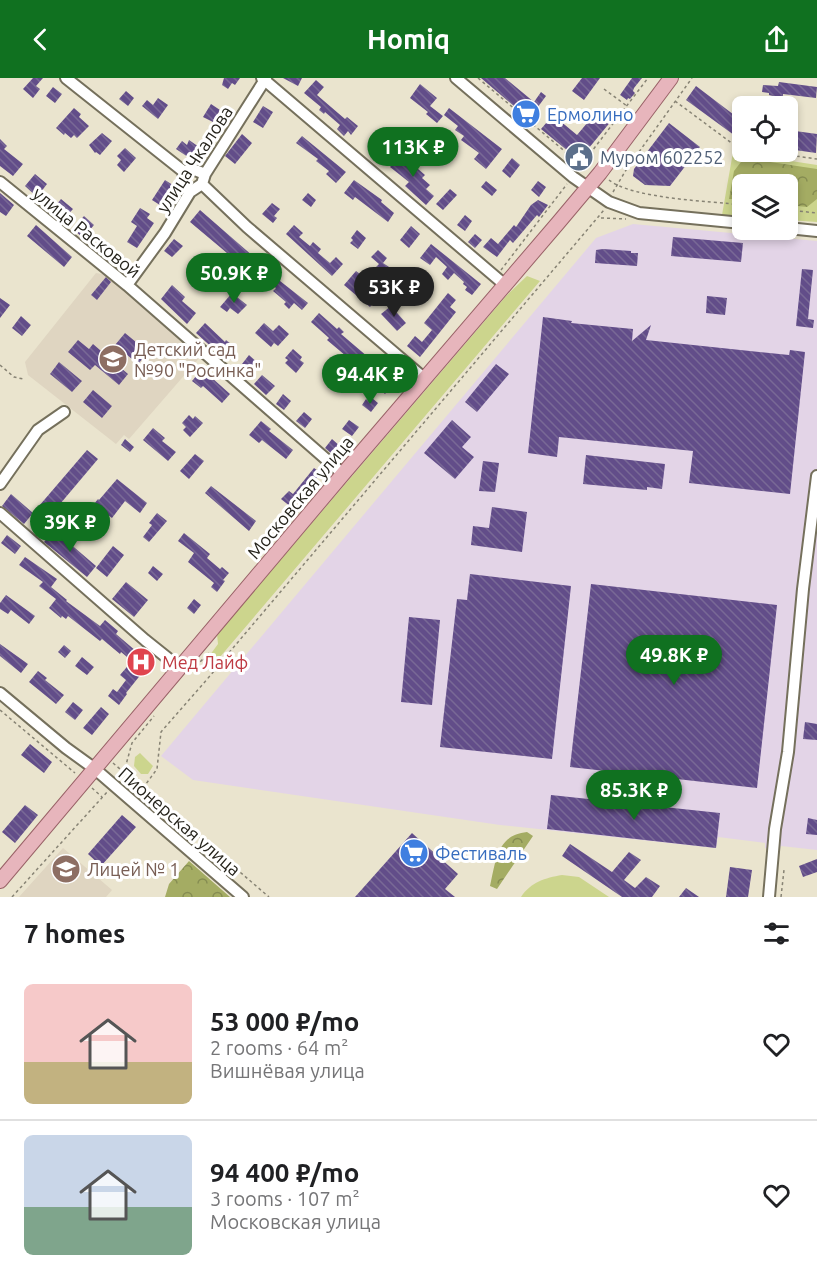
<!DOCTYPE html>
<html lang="en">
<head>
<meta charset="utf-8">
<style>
  :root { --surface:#fff; --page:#f6f6f6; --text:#202124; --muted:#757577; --line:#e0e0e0; --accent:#107120 }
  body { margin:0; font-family:Ubuntu,sans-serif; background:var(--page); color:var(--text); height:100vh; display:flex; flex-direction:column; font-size:22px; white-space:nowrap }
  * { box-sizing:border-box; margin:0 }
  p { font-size:20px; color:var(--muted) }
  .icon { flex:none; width:33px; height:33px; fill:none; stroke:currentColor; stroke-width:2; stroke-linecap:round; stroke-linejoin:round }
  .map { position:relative; height:819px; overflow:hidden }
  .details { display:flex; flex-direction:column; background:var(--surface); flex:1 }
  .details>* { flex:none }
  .buttons { position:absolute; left:732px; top:18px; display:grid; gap:12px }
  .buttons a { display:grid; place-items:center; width:66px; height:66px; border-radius:9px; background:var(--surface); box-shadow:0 3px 9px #0003; font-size:30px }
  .price { position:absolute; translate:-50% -51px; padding:0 14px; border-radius:21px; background:var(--accent); color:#fff; font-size:20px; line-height:39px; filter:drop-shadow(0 2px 3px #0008) }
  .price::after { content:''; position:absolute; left:50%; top:36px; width:18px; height:14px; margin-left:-9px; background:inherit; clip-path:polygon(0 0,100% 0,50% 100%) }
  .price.active { background:#222; color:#fff }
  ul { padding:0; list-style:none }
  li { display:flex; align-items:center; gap:18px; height:150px; padding:0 24px }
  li+li { border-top:2px solid var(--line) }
  li span { display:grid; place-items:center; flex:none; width:168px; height:120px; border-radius:9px; color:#555 }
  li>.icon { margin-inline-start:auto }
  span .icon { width:72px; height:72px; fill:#fffc; stroke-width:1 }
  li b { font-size:26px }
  h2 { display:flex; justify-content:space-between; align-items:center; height:72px; padding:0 24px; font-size:26px }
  header { display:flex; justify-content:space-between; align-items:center; height:78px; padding:0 24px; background:var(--accent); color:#fff; font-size:27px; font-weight:700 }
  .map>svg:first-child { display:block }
</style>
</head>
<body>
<header><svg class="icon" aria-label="back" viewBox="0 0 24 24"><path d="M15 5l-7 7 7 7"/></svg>Homiq<svg class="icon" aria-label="share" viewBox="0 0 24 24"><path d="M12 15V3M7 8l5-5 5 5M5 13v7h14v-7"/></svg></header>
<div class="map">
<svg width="817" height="819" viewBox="0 0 817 819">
  <defs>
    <pattern id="forest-crowns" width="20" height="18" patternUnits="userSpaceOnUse" patternTransform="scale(1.5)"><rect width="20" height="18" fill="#a4ac63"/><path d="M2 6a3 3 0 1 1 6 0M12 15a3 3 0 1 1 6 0" fill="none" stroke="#858c51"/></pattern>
    <pattern id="building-back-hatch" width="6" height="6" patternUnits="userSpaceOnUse" patternTransform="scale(1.5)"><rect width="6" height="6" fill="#624d89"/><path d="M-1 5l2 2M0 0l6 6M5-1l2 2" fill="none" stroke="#796996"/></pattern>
  </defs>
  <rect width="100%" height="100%" fill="#eae4ce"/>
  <!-- industrial -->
  <path fill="#e3d4e7" d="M633,146L817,163V772L781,768L780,771H773L765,770V765L718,759L716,770L500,747L193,702L161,678L596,160Z"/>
  <!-- education -->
  <path fill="#dfd5c1" d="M96,195L107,197L201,278L129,361L124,357L116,366L28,297L25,284Z
    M63,770L112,812L106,819H19Z"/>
  <!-- grass -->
  <path fill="#ccd58d" d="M733,74L817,87V144L788,142V106H742V138L722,137Z
    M527,198L540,203L214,586L207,581L218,566L217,556L507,217Z
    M140,675L153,688L148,696H141L134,688L135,679Z
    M562,797L579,799L609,819H521C531,804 545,800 562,797Z"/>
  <!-- forest -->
  <path fill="url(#forest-crowns)" d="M744,80L817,91V121L807,129L788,127V106H742V121H729L734,93Z
    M527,754L533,758L497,811L490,808C496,782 497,757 527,754Z
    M189,783L230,819H165L169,806Z"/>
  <!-- building -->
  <path fill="url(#building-back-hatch)" d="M33,0H43L36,8L40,11L33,20L23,11Z
    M224,0H240L235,7L232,5L228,11L222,7Z
    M283,0H302L298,8Z
    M481,0H505L534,24L541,14L546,18L529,41Z
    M582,0H600L584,22L572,13Z
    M632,0H642L634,10L633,13L635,15L630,21L628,20L627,22L620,17Z
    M316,2L324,9L317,17L345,41L347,39L358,48L351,57L348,53L344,58L337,51L340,47L325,34L324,36L319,32L321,29L304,15Z
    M779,4L817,9L816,20L783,16V21L773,20V18L769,17V15L762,14L763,7L778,8Z
    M420,6L437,20L430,28L443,38L437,45L426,36L428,34L410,20Z
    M696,8L742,43V54L738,60L686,22Z
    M53,9L62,16L55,25L46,18Z
    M126,13L134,20L128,28L119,21Z
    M158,20L168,27L158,41L142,28L147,22L153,27Z
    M211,26L220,32L213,44L203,39Z
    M263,28L273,34L263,50L253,44Z
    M74,30L81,36L79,39L89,48L77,60L74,57L71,60L65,55L64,57L56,50Z
    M449,30L502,71L486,91L474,81L479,75L461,62L464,58L455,52L458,48L444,37Z
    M599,31L612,42L579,82L541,51L553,37L577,57Z
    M669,45L700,69L670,108L645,107L633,98L634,91Z
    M788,52L817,56L816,75L788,71Z
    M102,55L112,63L100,77L96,74L95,75L89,67Z
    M242,56L252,65L235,86L225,78Z
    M302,58L346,94L336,105L326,96L329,93L316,83L318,81L296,65Z
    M377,59L388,68L383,74L372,65Z
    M0,61L7,68L4,71L23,86L13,98L0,88Z
    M189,62L199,69L191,81L176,71L182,63L187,67Z
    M125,70L136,80L124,94L117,87L121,82L117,78Z
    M404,73L413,80L410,84L425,97L422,100L430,107L426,111L434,118L426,127L405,108L409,104L390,89Z
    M512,80L520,87L510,100L502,93Z
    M35,96L47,106L37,119L25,108Z
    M165,102L176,109L163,129L152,122Z
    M354,102L382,122L381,124L394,135L388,144L355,119L353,122L344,115Z
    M486,103L497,112L492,118L481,109Z
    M538,103L546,109L539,119L531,112Z
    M450,111L457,117L443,132L436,126Z
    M0,115L14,127L6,138L0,134Z
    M308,115L316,122L311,129L302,122Z
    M61,121L73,131L63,142L52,132Z
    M538,122L548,127L539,139L537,137L513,165L510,162L497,179L483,169L491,160L498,166L514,147L516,149L531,127Z
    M272,125L280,131L274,138L277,140L273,145L262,136Z
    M140,130L150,136L147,140L154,145L137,170L127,164L137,148L131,144Z
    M200,132L254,179L252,181L308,225L302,232L294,225L289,231L284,226L286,224L273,213L276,210L266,203L264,206L190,144Z
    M465,137L472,143L465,153L457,147Z
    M84,138L94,147L83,160L73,151Z
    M36,147L72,179L64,189L27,158Z
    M294,147L303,155L299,159L310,168L313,164L321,171L318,175L330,185L336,179L343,186L332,198L286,156Z
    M411,148L420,156L409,170L400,162Z
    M357,152L366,160L358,171L350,165L353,162L351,160Z
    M475,156L482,162L475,170L468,164Z
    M673,159L743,165L741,184L671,178Z
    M174,161L183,168L172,179L164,173Z
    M431,166L481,206L472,217L465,212L467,209L463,206L464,204L454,195L448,202L442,196L447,189L436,179L430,187L420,180Z
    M603,171L631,173V175H638L637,188L595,185L596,172Z
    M115,172L126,181L119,191L108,182Z
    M378,172L387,180L383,185L389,189L383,195L376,189L379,186L371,179Z
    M802,191L813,192L808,241L814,242L813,250L796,248Z
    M207,193L220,205L213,214L199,202Z
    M356,193L365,200L361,205L378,219L370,229L344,207Z
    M412,196L422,204L415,213L405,204Z
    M106,199L111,204L97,222L91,217Z
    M172,207L185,219L182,223L196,235L187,246L161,221Z
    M232,215L247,227L238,236L230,230L227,234L220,229Z
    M448,215L456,222L450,229L456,234L420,279L407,268L415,258L422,264L432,252L424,245Z
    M707,218L727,220L725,237L706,235Z
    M0,220L10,227L0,240Z
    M391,228L406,245L397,253L381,236Z
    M319,235L337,251L339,249L344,254L341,256L368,279L359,289L327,262L329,260L311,244Z
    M21,238L31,247L22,258L12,250Z
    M543,239L572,243L571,245L633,251L632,263L651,247L646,262L789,277L790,272L805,274L790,416L689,405L693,373L559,359L557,379L528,375Z
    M205,245L225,264L226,262L236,270L226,282L196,255Z
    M264,245L273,253L279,247L289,256L278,268L274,265L271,269L255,255Z
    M125,255L148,274L138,286L115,267Z
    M78,262L89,271L93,266L128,296L119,307L95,287L90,292L68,274Z
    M293,271L302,279L300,282L304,285L296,295L285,285L288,282L285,280Z
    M249,277L259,286L252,295L242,286Z
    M59,284L82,303L72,314L50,296Z
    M496,286L509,296L477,334L465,324Z
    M202,291L230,316L222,325L203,308L201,310L192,303Z
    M390,294L398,301L385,316L376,308L386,296L388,297Z
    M262,297L275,308L266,317L254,306Z
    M93,312L112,328L102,340L83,324Z
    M283,316L291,323L284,332L276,326Z
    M372,320L378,325L371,334L362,327L366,321L370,324Z
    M304,334L312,341L305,350L296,343Z
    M189,337L193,341L195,338L203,345L190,359L183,352L186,349L182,345Z
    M349,342L359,349L352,358L342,351Z
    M452,342L471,359L462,369L474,379L455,401L424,375Z
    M261,343L271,351L269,353L293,372L286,381L262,362L259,365L249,357Z
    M153,350L165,360L162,363L176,374L168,383L143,362Z
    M125,361L134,369L130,374L121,367Z
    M332,361L341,369L334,378L325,370Z
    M87,372L98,381L44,445L33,435Z
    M195,376L204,383L189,401L180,393Z
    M586,377L665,386L662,411L647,409V412L583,406Z
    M483,383L499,385L495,414L479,413Z
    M314,390L321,395L291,429L281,421L289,413L293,416Z
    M117,401L147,425L140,435L125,423L112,440L94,426L98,421L99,422Z
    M211,408L256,443L249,453L205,415Z
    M11,416L33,435L24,446L2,428Z
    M492,429L527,434L522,474L471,467L473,448L489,450Z
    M157,435L167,443L149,464L143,459L152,447L149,445Z
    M54,452L96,488L87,499L44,464Z
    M184,455L210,476L207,480L220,491L222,489L229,495L223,502L225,503L217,514L211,509L214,505L188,484L194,475L178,463Z
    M7,457L21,468L15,476L1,465Z
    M113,468L124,477L107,499L96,490Z
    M25,479L57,501L51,509L67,522L66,523L100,548L105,542L118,553L116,556L150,585L126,615L127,616L119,627L108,618L113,611L117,614L126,602L120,597L132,583L121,574L120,576L102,561L100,563L68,538L66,541L62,538L61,540L49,530L56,521L39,508L43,504L19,487Z
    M153,488L163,496L157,503L148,495Z
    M470,496L571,508L552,681L440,669L457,521L467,522Z
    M126,504L148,522L134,539L112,521Z
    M591,506L777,527L757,710L570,689Z
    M6,517L35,538L29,546L11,532L8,536L0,531V525Z
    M194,521L201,527L194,536L187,530Z
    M409,539L440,542L432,627L401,624Z
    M0,566L28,586L21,595L0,578Z
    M64,567L71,573L65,580L58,574Z
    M82,579L94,589L87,597L75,588Z
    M38,593L47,600L45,602L64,617L56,626L29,604Z
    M73,624L83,632L75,642L65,634Z
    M101,629L109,636L92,657L83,650Z
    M805,644L817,646V662L803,661Z
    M30,666L52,684L44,695L21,677Z
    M551,717L720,735L716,770L547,751Z
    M25,727L38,737L15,765L2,754Z
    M122,737L136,749L101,788L88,776Z
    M808,740L817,742V757L806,756Z
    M412,755L458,796L445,811L455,819H355Z
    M570,766L612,794L629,774L641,782L624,802L635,810L646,799L660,808L652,819H622L562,778Z
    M817,781V794L803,799L799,788Z
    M730,789L752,792L748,819H726Z
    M686,810L699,819H679Z"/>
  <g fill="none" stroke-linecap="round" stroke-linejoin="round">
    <!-- minor casing -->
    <g stroke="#75705c" stroke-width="14">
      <path id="minor" d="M66,0L183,93L185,106L190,114
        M262,0L505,207
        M456,0L573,99L609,124L639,135L742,145
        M183,93L195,92L205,96
        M0,104L127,207L343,396
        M202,106L247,149L425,301
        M788,150L817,153
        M127,207L165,155L190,114L202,106L205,96L266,0
        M0,406L38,352L64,334
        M0,435L145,562L180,590
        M0,615L66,670L95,691L243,819
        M769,819L775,751L788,674L803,511L817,398"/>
    </g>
    <!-- major casing -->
    <g stroke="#996267" stroke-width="16">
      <path id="major" d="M0,803L343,396L558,145L600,95L671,0"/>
    </g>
    <!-- path -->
    <path stroke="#878374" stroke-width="1.5" stroke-dasharray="3 3" stroke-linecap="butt" d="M478,0L581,87
      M604,11L627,28
      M675,23L737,69L742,70
      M767,74L817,81
      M579,90L648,0
      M609,102C633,121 710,123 742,127
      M613,114L626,92L692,0
      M788,132L817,135
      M601,140L626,141
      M747,153L781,157
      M501,192L567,106
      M0,287L14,299L23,301
      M203,581L216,590L604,132
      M196,588L209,575
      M0,632L75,695
      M113,685L269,819
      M119,700L124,694L132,665L154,638
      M92,710L102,719
      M143,710L157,691L161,654L216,591
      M12,819L108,713
      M781,819L784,792"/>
    <!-- minor -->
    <use href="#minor" stroke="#fff" stroke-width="10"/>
    <!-- major -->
    <use href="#major" stroke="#e7b5bc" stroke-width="14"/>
  </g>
  <!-- icons -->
  <defs>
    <g id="supermarket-disc" transform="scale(1.5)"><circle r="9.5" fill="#3f7fe0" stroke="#fff"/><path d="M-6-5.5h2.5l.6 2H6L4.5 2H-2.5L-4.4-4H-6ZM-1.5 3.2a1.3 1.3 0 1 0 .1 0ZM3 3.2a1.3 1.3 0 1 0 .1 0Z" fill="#fff"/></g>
    <g id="civic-disc" transform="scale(1.5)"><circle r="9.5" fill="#5c6f8a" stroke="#fff"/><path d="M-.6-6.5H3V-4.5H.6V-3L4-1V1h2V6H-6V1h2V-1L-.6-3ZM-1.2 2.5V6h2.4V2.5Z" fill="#fff"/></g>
    <g id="school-disc" transform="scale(1.5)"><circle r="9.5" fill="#8d6e63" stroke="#fff"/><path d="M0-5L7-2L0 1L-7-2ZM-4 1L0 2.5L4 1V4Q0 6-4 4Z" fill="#fff"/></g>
    <g id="hospital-disc" transform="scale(1.5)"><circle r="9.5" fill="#e0444e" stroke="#fff"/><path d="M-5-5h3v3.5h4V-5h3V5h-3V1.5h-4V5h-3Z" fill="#fff"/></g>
  </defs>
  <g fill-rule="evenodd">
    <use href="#supermarket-disc" x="526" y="36"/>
    <use href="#civic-disc" x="579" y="79"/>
    <use href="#school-disc" x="113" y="281"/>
    <use href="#hospital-disc" x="141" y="584"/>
    <use href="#supermarket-disc" x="414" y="775"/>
    <use href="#school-disc" x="66" y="791"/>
  </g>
  <g text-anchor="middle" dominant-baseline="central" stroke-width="6" stroke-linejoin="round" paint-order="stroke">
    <!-- shop labels -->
    <g font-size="18" fill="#366cbe" stroke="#fff" text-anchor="start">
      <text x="547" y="36">Ермолино</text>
      <text x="435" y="775">Фестиваль</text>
    </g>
    <!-- service labels -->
    <g font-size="18" fill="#4e5e75" stroke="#fff" text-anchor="start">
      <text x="600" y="79">Муром 602252</text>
    </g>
    <!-- street labels -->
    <g font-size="18" fill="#25231b" stroke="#fff">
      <text transform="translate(194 81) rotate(-57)">улица Чкалова</text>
      <text transform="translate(87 154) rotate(39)">улица Расковой</text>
      <text transform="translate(300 419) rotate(-50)">Московская улица</text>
      <text transform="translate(180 743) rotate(41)">Пионерская улица</text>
    </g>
    <!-- education labels -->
    <g font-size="18" fill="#785e54" stroke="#fff" text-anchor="start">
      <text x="134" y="271">Детский сад<tspan x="134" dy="21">№90 "Росинка"</tspan></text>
      <text x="87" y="791">Лицей № 1</text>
    </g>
    <!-- health labels -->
    <g font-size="18" fill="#be3a42" stroke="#fff" text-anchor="start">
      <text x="162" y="584">Мед Лайф</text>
    </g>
  </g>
</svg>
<div class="buttons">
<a><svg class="icon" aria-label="locate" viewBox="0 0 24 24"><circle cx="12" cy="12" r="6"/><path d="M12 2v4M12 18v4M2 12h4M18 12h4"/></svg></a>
<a><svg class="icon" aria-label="layers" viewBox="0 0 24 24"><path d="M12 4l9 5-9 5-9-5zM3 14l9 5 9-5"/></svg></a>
</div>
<b class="price" style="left:413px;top:100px">113K ₽</b>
<b class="price" style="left:234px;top:226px">50.9K ₽</b>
<b class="price active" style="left:394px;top:240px">53K ₽</b>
<b class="price" style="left:370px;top:327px">94.4K ₽</b>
<b class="price" style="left:70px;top:475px">39K ₽</b>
<b class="price" style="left:674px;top:608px">49.8K ₽</b>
<b class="price" style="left:634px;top:743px">85.3K ₽</b>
</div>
<section class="details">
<h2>7 homes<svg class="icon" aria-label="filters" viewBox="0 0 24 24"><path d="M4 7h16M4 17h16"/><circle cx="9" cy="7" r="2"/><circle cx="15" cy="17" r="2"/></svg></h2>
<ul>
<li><span style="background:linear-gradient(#f6c9c9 65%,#c2b280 0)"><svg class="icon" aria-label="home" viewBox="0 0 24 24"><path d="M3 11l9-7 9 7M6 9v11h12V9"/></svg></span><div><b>53 000 ₽/mo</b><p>2 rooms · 64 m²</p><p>Вишнёвая улица</p></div><svg class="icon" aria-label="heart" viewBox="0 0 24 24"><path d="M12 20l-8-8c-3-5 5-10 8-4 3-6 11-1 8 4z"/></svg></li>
<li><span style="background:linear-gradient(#c9d6e8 60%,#7fa58c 0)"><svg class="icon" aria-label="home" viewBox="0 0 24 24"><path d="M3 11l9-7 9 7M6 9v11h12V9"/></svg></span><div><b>94 400 ₽/mo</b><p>3 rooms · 107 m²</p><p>Московская улица</p></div><svg class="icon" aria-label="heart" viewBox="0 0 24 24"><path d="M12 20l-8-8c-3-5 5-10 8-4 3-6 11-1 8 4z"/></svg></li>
</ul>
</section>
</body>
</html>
